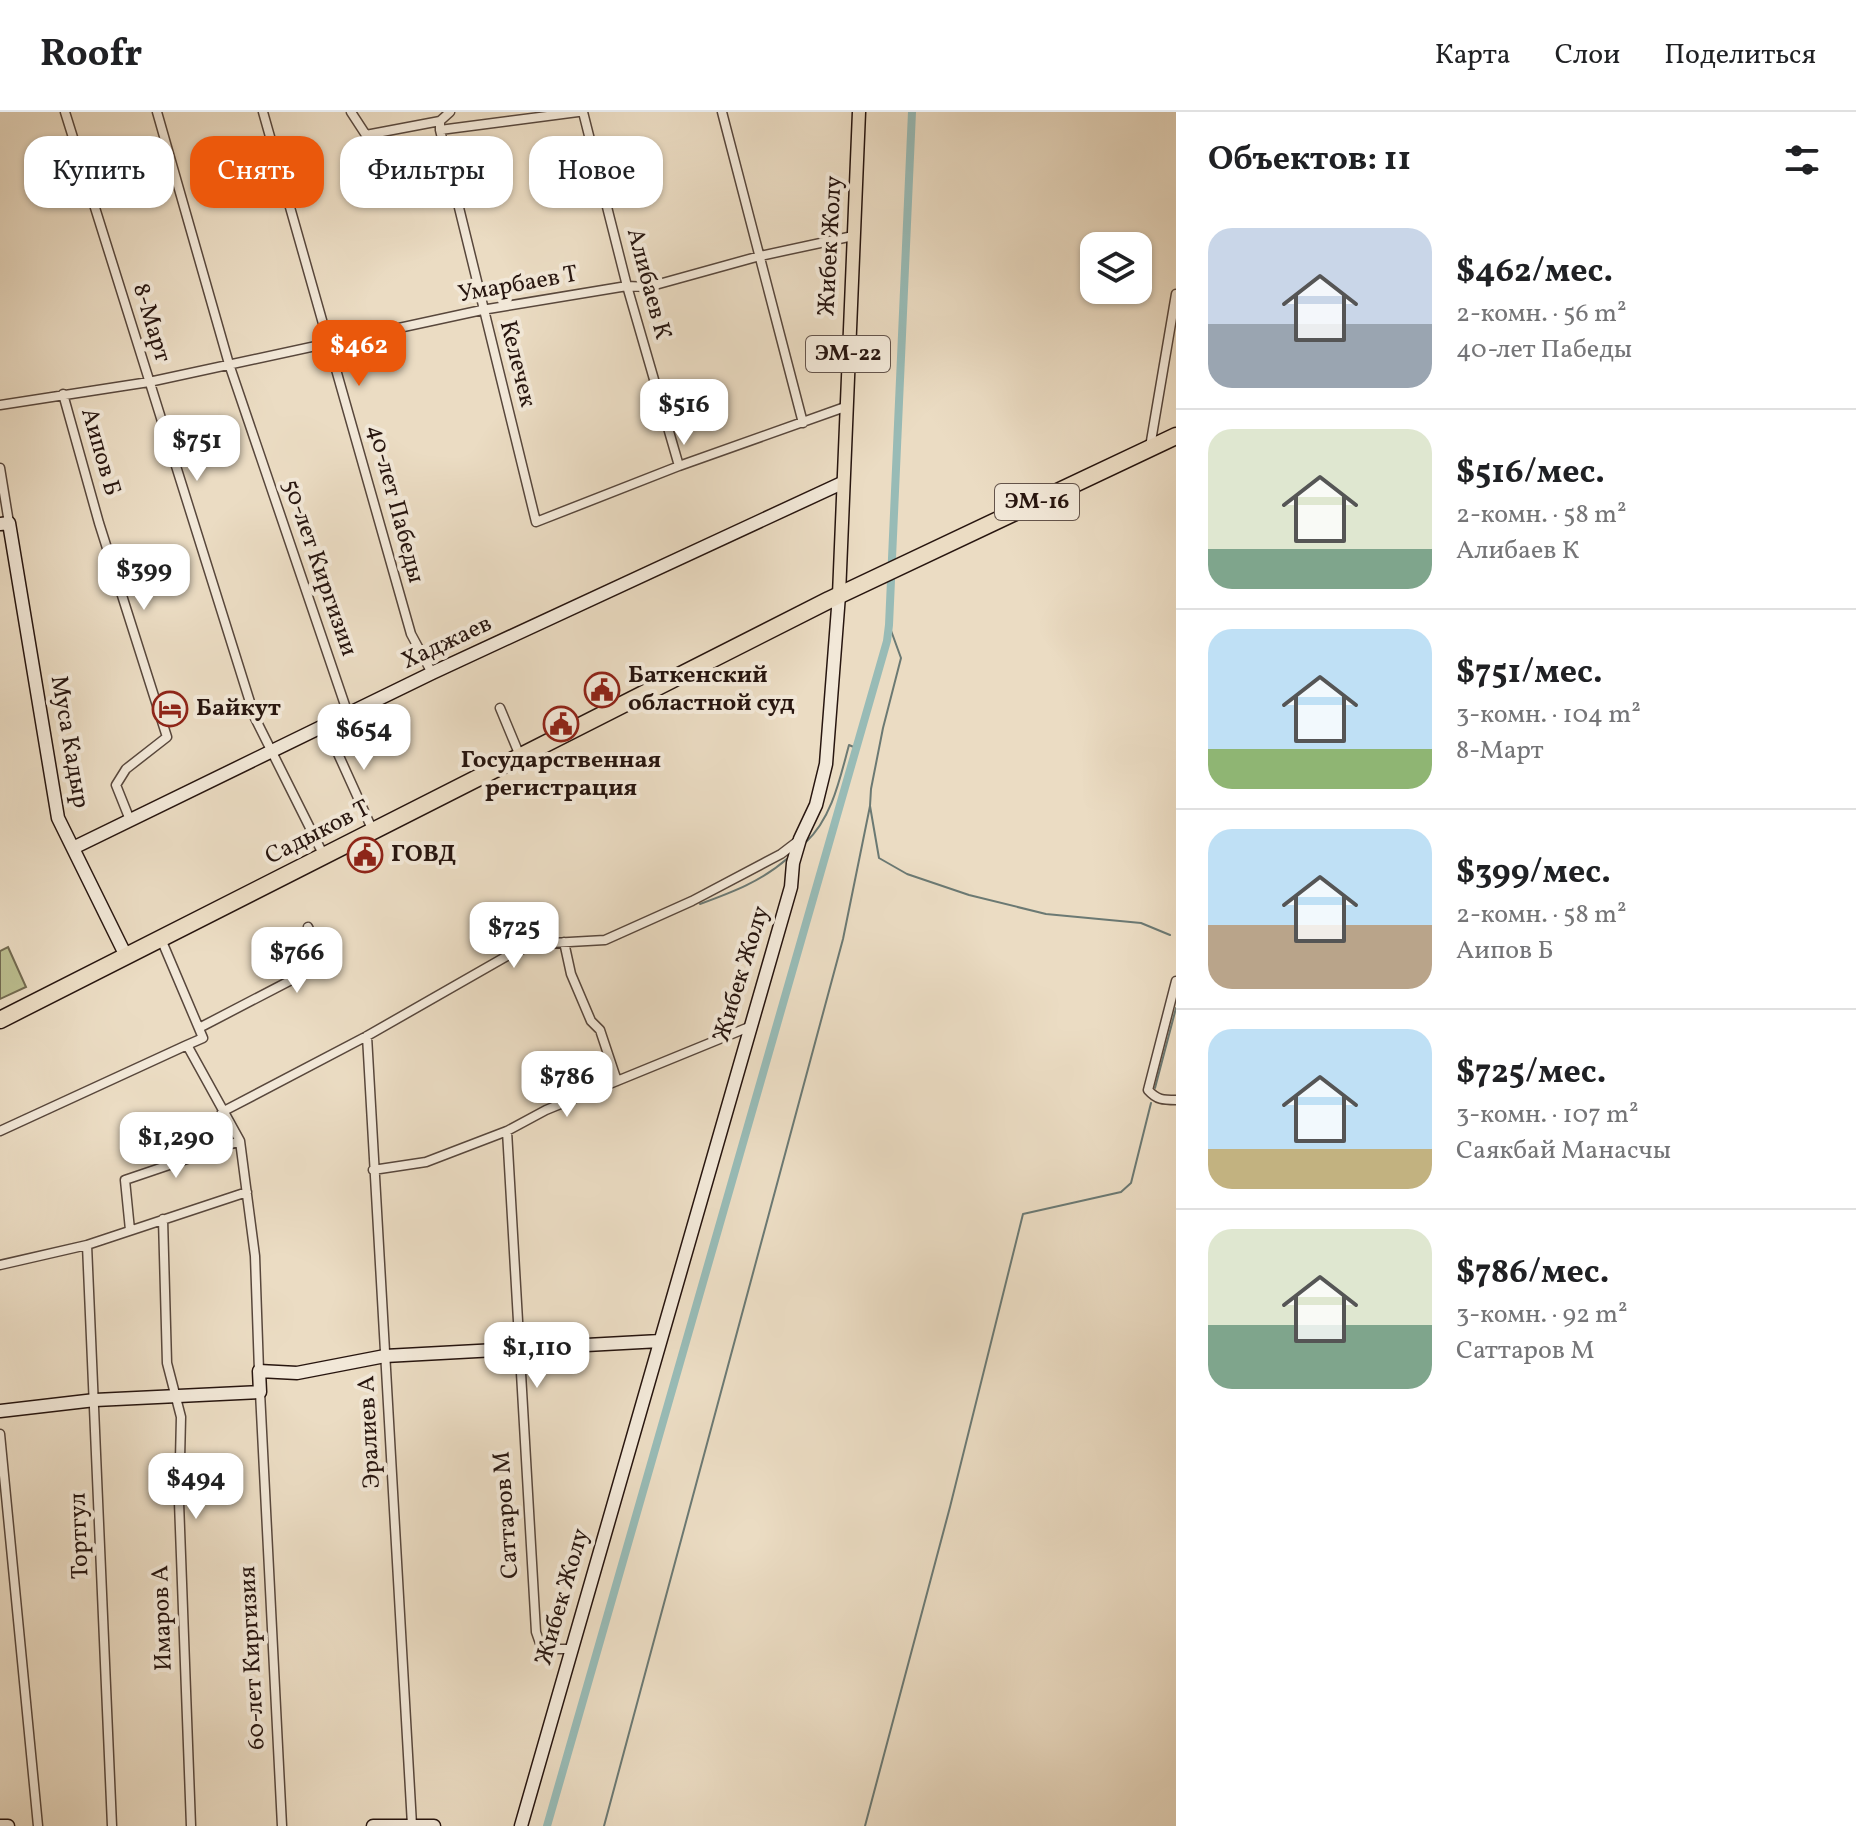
<!DOCTYPE html>
<html lang="ru">
<head>
<meta charset="utf-8">
<style>
  :root { --surface:#fff; --page:#f6f6f6; --text:#202124; --muted:#757577; --line:#e0e0e0; --accent:#ea580c }
  body { margin:0; font-family:Vollkorn,serif; background:var(--page); color:var(--text); height:100vh; display:flex; flex-direction:column; font-size:30px; white-space:nowrap }
  * { box-sizing:border-box; margin:0 }
  p { font-size:26px; color:var(--muted) }
  .icon { flex:none; width:44px; height:44px; fill:none; stroke:currentColor; stroke-width:2; stroke-linecap:round; stroke-linejoin:round }
  .map { position:relative; flex:1; overflow:hidden }
  .drawer { display:flex; flex-direction:column; background:var(--surface); width:680px }
  .drawer>* { flex:none }
  .guide { position:absolute; left:24px; top:24px; width:760px; height:72px; display:flex; gap:16px }
  .fabs { position:absolute; left:1080px; top:120px; display:grid; gap:16px }
  .fabs a { display:grid; place-items:center; width:72px; height:72px; border-radius:16px; background:var(--surface); box-shadow:0 2px 6px #0004; font-size:40px }
  .price { position:absolute; translate:-50% -68px; padding:0 18px; border-radius:16px; background:#fff; color:#222; font-size:26px; line-height:52px; filter:drop-shadow(0 2px 4px #0008) }
  .price::after { content:''; position:absolute; left:50%; top:48px; width:24px; height:18px; margin-left:-12px; background:inherit; clip-path:polygon(0 0,100% 0,50% 100%) }
  .price.on { background:var(--accent); color:#fff }
  ul { padding:0; list-style:none }
  li { display:flex; align-items:center; gap:24px; height:200px; padding:0 32px }
  li+li { border-top:2px solid var(--line) }
  li span { display:grid; place-items:center; flex:none; width:224px; height:160px; border-radius:24px; color:#555 }
  li>.icon { margin-inline-start:auto }
  span .icon { width:96px; height:96px; fill:#fffc; stroke-width:1 }
  li b { font-size:34px }
  h2 { display:flex; justify-content:space-between; align-items:center; height:96px; padding:0 32px; font-size:34px }
  .chip { padding:0 28px; border-radius:24px; background:var(--surface); box-shadow:0 2px 6px #0004; font-size:28px; line-height:72px }
  .chip.on { background:var(--accent); color:#fff }
  header { display:flex; align-items:center; gap:48px; box-sizing:border-box; height:112px; padding:0 40px; background:var(--surface); border-bottom:2px solid var(--line) }
  header strong { font-size:38px }
  nav { display:flex; gap:44px; margin-inline-start:auto; font-size:28px }
  main { display:flex; flex:1; min-height:0 }
  .map>svg:first-child { display:block }
</style>
</head>
<body>
<header>
<strong>Roofr</strong>
<nav><a>Карта</a><a>Слои</a><a>Поделиться</a></nav>
</header>
<main>
<div class="map">
<svg width="1176" height="1714" viewBox="0 0 1176 1714">
  <rect width="100%" height="100%" fill="#ebdcc3"/>
  <filter id="stains"><feTurbulence type="fractalNoise" baseFrequency=".0025" numOctaves="4"/><feColorMatrix values="0 0 0 0 .2 0 0 0 0 .09 0 0 0 0 .02 0 0 0 .5 -.17"/></filter>
  <radialGradient id="worn" r=".72"><stop offset=".6" stop-color="#630" stop-opacity="0"/><stop offset="1" stop-color="#630" stop-opacity=".3"/></radialGradient>
  <!-- pitch -->
  <path fill="#bcbf90" stroke="#726a50" stroke-width="2" d="M8,835L26,875L0,887V839Z"/>
  <g fill="none" stroke-linecap="round" stroke-linejoin="round">
    <!-- stream -->
    <path stroke="#6b7973" stroke-width="2" d="M889,513L901,546L883,616L871,677L870,694L879,746L907,762L969,783L1046,802L1141,811L1170,823
      M806,730C832,706 840,666 849,633L856,636
      M700,792C733,780 762,769 788,746
      M1155,976L1176,896
      M604,1714L843,827L870,694
      M865,1714L950,1395L1023,1102L1121,1080L1131,1071L1151,991"/>
    <!-- canal -->
    <path stroke="#98bbb6" stroke-width="8" d="M547,1714L887,529L889,513L912,0"/>
    <!-- street casing -->
    <g stroke="#58473c" stroke-width="11">
      <path id="street" d="M65,0L255,606L324,744
        M157,0L229,252L348,602
        M263,0L411,522L432,561
        M351,0L366,23L440,9L450,0
        M583,0L627,174L679,354
        M722,0L803,311
        M440,9V18L536,410L679,354L845,295
        M440,18L578,0
        M63,282L99,411L167,625L126,657L116,673L130,708
        M0,293L149,270L482,198L627,174L648,175L760,144L853,124
        M1150,335L1176,182
        M0,356L9,411
        M500,596L520,644
        M325,613L373,719
        M161,827L203,926L187,933L240,1029L255,1144L259,1259
        M564,830L571,862L591,909L600,918L617,969
        M1176,869L1148,978C1157,988 1163,988 1176,988
        M199,916L324,851L308,815
        M367,924L412,1713
        M222,1000L367,924L507,844L534,832L605,828L692,789L781,742L798,729
        M0,1019L187,933
        M507,1019L536,1520L542,1537H570
        M373,1058L426,1050L507,1019L546,998L749,915
        M163,1107L167,1251L181,1305L179,1390L191,1714
        M130,1118L125,1068L240,1029
        M87,1133L112,1714
        M0,1153L87,1133L247,1080
        M260,1280L282,1714
        M0,1322L38,1714"/>
    </g>
    <!-- secondary casing -->
    <g stroke="#27150f" stroke-width="15">
      <path id="secondary" d="M0,412L9,411L58,706L126,844
        M73,736L432,561L842,371
        M0,1299L95,1288L260,1280L259,1259L297,1261L385,1244L660,1229
        M0,1714H8
        M373,1714H434
        M521,1714L791,775L793,751L800,727L816,693L826,652L839,483"/>
    </g>
    <!-- primary casing -->
    <g stroke="#27150f" stroke-width="15">
      <path id="primary" d="M839,483L859,0"/>
    </g>
    <!-- highway casing -->
    <g stroke="#27150f" stroke-width="19">
      <path id="highway" d="M0,908L829,488L1176,324"/>
    </g>
    <!-- street -->
    <use href="#street" stroke="#f2e8d8" stroke-width="8"/>
    <!-- secondary -->
    <use href="#secondary" stroke="#f2e8d8" stroke-width="12"/>
    <!-- primary -->
    <use href="#primary" stroke="#ebdcc3" stroke-width="12"/>
    <!-- highway -->
    <use href="#highway" stroke="#ebdcc3" stroke-width="16"/>
  </g>
  <!-- icons -->
  <defs>
    <g id="civic-ring" transform="scale(1.8)"><circle r="9.5" fill="#f2e8d8" stroke="#8f2418" stroke-width="1.5"/><path d="M-.6-6.5H3V-4.5H.6V-3L4-1V1h2V6H-6V1h2V-1L-.6-3ZM-1.2 2.5V6h2.4V2.5Z" fill="#8f2418"/></g>
    <g id="hotel-ring" transform="scale(1.8)"><circle r="9.5" fill="#f2e8d8" stroke="#8f2418" stroke-width="1.5"/><path d="M-6-4.5h1.5V1H6V5H4.5V3h-9V5H-6ZM-4 0a1.8 1.8 0 1 1 3.6 0ZM.5 0V-2.5h3Q6-2.5 6 0Z" fill="#8f2418"/></g>
  </defs>
  <g fill-rule="evenodd">
    <use href="#civic-ring" x="602" y="578"/>
    <use href="#hotel-ring" x="170" y="597"/>
    <use href="#civic-ring" x="561" y="612"/>
    <use href="#civic-ring" x="365" y="743"/>
  </g>
  <g text-anchor="middle" dominant-baseline="central" stroke-width="8" stroke-linejoin="round" paint-order="stroke">
    <!-- shield labels -->
    <g fill="#f2e8d8" stroke="#64544b" stroke-width="2">
      <rect x="806" y="224" width="84" height="36" rx="6"/>
      <rect x="995" y="372" width="84" height="36" rx="6"/>
    </g>
    <g font-size="22" font-weight="bold" fill="#27150f">
      <text x="848" y="242">ЭМ-22</text>
      <text x="1037" y="390">ЭМ-16</text>
    </g>
    <!-- street labels -->
    <g font-size="24" fill="#27150f" stroke="#f2e8d8">
      <text transform="translate(831 134) rotate(-87)">Жибек Жолу</text>
      <text transform="translate(648 172) rotate(75)">Алибаев К</text>
      <text transform="translate(518 173) rotate(-10)">Умарбаев Т</text>
      <text transform="translate(151 211) rotate(73)">8-Март</text>
      <text transform="translate(517 252) rotate(76)">Келечек</text>
      <text transform="translate(100 340) rotate(74)">Аипов Б</text>
      <text transform="translate(395 392) rotate(75)">40-лет Пабеды</text>
      <text transform="translate(319 456) rotate(71)">50-лет Киргизии</text>
      <text transform="translate(447 531) rotate(-25)">Хаджаев</text>
      <text transform="translate(69 630) rotate(80)">Муса Кадыр</text>
      <text transform="translate(318 721) rotate(-27)">Садыков Т</text>
      <text transform="translate(742 862) rotate(-73)">Жибек Жолу</text>
      <text transform="translate(370 1320) rotate(-93)">Эралиев А</text>
      <text transform="translate(507 1403) rotate(-94)">Саттаров М</text>
      <text transform="translate(80 1424) rotate(-92)">Тортгул</text>
      <text transform="translate(563 1485) rotate(-74)">Жибек Жолу</text>
      <text transform="translate(163 1506) rotate(-92)">Имаров А</text>
      <text transform="translate(253 1546) rotate(-93)">60-лет Киргизия</text>
    </g>
    <!-- poi labels -->
    <g font-size="24" font-weight="bold" fill="#27150f" stroke="#f2e8d8" text-anchor="start">
      <text x="628" y="564">Баткенский<tspan x="628" dy="28">областной суд</tspan></text>
      <text x="196" y="597">Байкут</text>
      <text x="561" y="649" text-anchor="middle">Государственная<tspan x="561" dy="28">регистрация</tspan></text>
      <text x="391" y="743">ГОВД</text>
    </g>
  </g>
  <rect width="100%" height="100%" filter="url(#stains)"/>
  <rect width="100%" height="100%" fill="url(#worn)"/>
</svg>
<div class="fabs">
<a><svg class="icon" aria-label="layers" viewBox="0 0 24 24"><path d="M12 4l9 5-9 5-9-5zM3 14l9 5 9-5"/></svg></a>
</div>
<b class="price on" style="left:359px;top:276px">$462</b>
<b class="price" style="left:684px;top:335px">$516</b>
<b class="price" style="left:197px;top:371px">$751</b>
<b class="price" style="left:144px;top:500px">$399</b>
<b class="price" style="left:364px;top:660px">$654</b>
<b class="price" style="left:514px;top:858px">$725</b>
<b class="price" style="left:297px;top:883px">$766</b>
<b class="price" style="left:567px;top:1007px">$786</b>
<b class="price" style="left:176px;top:1068px">$1,290</b>
<b class="price" style="left:537px;top:1278px">$1,110</b>
<b class="price" style="left:196px;top:1409px">$494</b>
<div class="guide">
<a class="chip">Купить</a>
<a class="chip on">Снять</a>
<a class="chip">Фильтры</a>
<a class="chip">Новое</a>
</div>
</div>
<section class="drawer">
<h2>Объектов: 11<svg class="icon" aria-label="filters" viewBox="0 0 24 24"><path d="M4 7h16M4 17h16"/><circle cx="9" cy="7" r="2"/><circle cx="15" cy="17" r="2"/></svg></h2>
<ul>
<li><span style="background:linear-gradient(#c9d6e8 60%,#9aa5b1 0)"><svg class="icon" aria-label="home" viewBox="0 0 24 24"><path d="M3 11l9-7 9 7M6 9v11h12V9"/></svg></span><div><b>$462/мес.</b><p>2-комн. · 56 m²</p><p>40-лет Пабеды</p></div></li>
<li><span style="background:linear-gradient(#dfe7d0 75%,#7fa58c 0)"><svg class="icon" aria-label="home" viewBox="0 0 24 24"><path d="M3 11l9-7 9 7M6 9v11h12V9"/></svg></span><div><b>$516/мес.</b><p>2-комн. · 58 m²</p><p>Алибаев К</p></div></li>
<li><span style="background:linear-gradient(#bfe0f5 75%,#8fb573 0)"><svg class="icon" aria-label="home" viewBox="0 0 24 24"><path d="M3 11l9-7 9 7M6 9v11h12V9"/></svg></span><div><b>$751/мес.</b><p>3-комн. · 104 m²</p><p>8-Март</p></div></li>
<li><span style="background:linear-gradient(#bfe0f5 60%,#b9a48a 0)"><svg class="icon" aria-label="home" viewBox="0 0 24 24"><path d="M3 11l9-7 9 7M6 9v11h12V9"/></svg></span><div><b>$399/мес.</b><p>2-комн. · 58 m²</p><p>Аипов Б</p></div></li>
<li><span style="background:linear-gradient(#bfe0f5 75%,#c2b280 0)"><svg class="icon" aria-label="home" viewBox="0 0 24 24"><path d="M3 11l9-7 9 7M6 9v11h12V9"/></svg></span><div><b>$725/мес.</b><p>3-комн. · 107 m²</p><p>Саякбай Манасчы</p></div></li>
<li><span style="background:linear-gradient(#dfe7d0 60%,#7fa58c 0)"><svg class="icon" aria-label="home" viewBox="0 0 24 24"><path d="M3 11l9-7 9 7M6 9v11h12V9"/></svg></span><div><b>$786/мес.</b><p>3-комн. · 92 m²</p><p>Саттаров М</p></div></li>
</ul>
</section>
</main>
</body>
</html>
